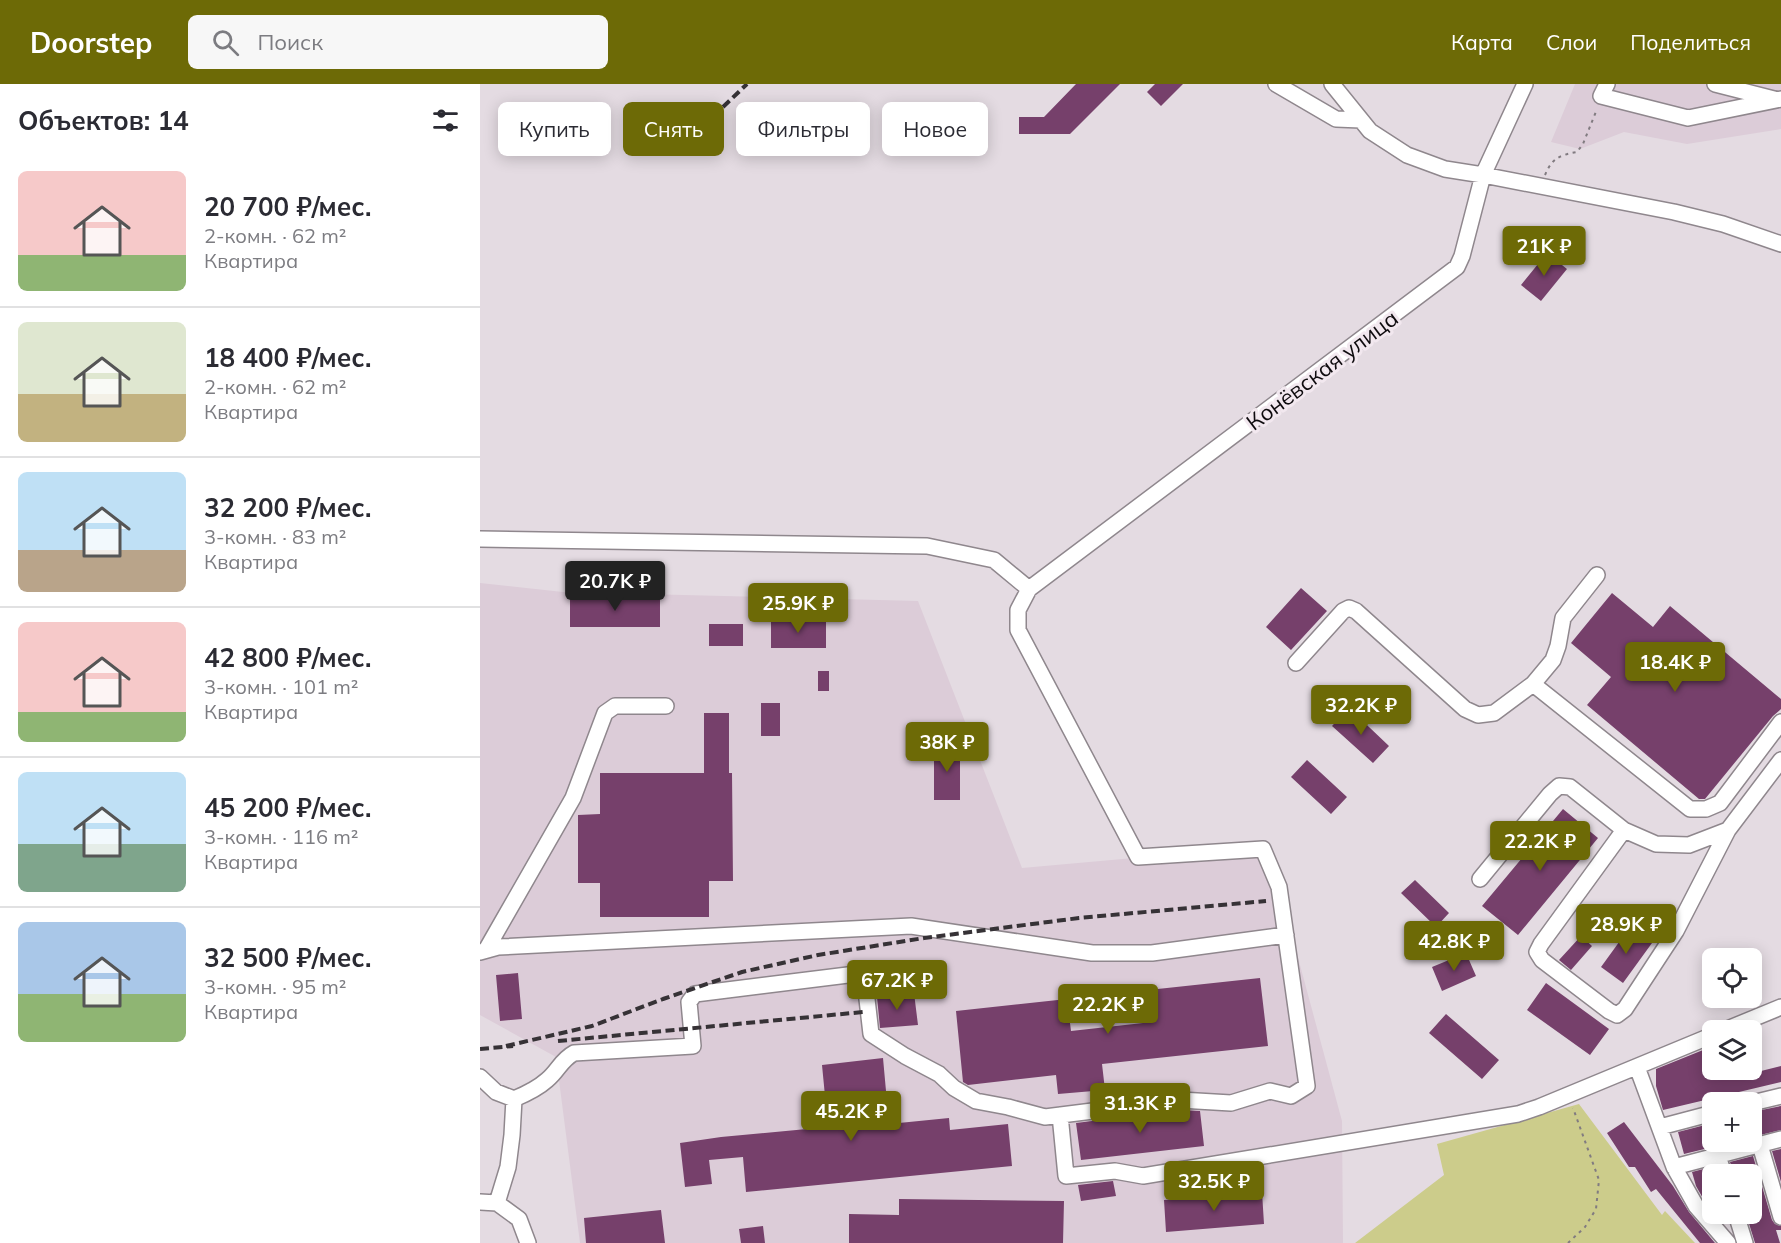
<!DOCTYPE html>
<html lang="ru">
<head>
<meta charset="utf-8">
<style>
  :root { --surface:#fff; --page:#f7f7f7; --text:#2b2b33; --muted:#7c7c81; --line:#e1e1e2; --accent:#6d6a06 }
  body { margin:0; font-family:Mulish,sans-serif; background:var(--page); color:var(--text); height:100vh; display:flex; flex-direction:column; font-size:22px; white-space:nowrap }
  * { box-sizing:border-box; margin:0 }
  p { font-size:20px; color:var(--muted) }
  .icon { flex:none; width:33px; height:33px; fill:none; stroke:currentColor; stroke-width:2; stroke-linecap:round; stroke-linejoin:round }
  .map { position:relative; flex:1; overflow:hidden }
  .details { display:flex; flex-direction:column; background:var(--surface); width:480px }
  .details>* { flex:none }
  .top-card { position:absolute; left:18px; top:18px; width:570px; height:54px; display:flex; gap:12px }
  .buttons { position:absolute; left:1222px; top:864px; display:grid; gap:12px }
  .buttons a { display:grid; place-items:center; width:60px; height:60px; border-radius:9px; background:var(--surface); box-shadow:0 3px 15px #0003; font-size:30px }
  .price { position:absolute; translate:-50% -51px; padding:0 14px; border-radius:6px; background:var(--accent); color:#fff; font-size:20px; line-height:39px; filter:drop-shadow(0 2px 3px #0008) }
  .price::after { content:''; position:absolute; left:50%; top:36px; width:18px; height:14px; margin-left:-9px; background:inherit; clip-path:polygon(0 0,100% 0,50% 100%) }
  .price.on { background:#222; color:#fff }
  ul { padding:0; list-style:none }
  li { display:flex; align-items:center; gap:18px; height:150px; padding:0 18px }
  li+li { border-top:2px solid var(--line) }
  li span { display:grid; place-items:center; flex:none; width:168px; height:120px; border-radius:9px; color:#555 }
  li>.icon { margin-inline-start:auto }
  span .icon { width:72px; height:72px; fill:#fffc; stroke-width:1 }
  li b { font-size:26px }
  h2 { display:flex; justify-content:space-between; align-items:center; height:72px; padding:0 18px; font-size:26px }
  .chip { padding:0 21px; border-radius:9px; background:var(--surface); box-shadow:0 3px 15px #0003; font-size:21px; line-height:54px }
  .chip.on { background:var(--accent); color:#fff }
  header { display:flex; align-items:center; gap:36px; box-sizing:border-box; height:84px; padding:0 30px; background:var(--accent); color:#fff }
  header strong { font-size:28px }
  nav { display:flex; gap:33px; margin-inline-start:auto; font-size:21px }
  .search { width:420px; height:54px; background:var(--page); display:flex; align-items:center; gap:15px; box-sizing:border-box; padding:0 21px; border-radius:9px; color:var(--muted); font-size:22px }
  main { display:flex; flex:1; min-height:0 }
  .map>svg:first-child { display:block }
</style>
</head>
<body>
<header>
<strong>Doorstep</strong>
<div class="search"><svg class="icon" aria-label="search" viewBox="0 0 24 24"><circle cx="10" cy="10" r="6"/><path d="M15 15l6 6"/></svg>Поиск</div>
<nav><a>Карта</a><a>Слои</a><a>Поделиться</a></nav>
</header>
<main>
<section class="details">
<h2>Объектов: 14<svg class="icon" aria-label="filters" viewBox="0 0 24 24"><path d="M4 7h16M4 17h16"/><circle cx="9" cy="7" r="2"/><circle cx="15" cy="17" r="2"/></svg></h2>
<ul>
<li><span style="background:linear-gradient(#f6c9c9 70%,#8fb573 0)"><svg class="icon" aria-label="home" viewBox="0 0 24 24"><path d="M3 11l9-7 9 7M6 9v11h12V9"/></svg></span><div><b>20 700 ₽/мес.</b><p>2-комн. · 62 m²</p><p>Квартира</p></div></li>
<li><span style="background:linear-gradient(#dfe7d0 60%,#c2b280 0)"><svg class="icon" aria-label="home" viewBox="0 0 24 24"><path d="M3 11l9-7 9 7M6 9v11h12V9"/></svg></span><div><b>18 400 ₽/мес.</b><p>2-комн. · 62 m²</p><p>Квартира</p></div></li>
<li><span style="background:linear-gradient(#bfe0f5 65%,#b9a48a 0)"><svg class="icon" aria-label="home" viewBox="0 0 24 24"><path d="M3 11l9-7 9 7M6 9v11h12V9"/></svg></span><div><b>32 200 ₽/мес.</b><p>3-комн. · 83 m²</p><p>Квартира</p></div></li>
<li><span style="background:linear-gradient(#f6c9c9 75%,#8fb573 0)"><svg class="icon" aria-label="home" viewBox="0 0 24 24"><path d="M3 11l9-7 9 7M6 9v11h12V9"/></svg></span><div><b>42 800 ₽/мес.</b><p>3-комн. · 101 m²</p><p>Квартира</p></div></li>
<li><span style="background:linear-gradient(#bfe0f5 60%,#7fa58c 0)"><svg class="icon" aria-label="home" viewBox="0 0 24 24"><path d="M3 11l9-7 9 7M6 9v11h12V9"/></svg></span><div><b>45 200 ₽/мес.</b><p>3-комн. · 116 m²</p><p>Квартира</p></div></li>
<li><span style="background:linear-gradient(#a9c7e8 60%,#8fb573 0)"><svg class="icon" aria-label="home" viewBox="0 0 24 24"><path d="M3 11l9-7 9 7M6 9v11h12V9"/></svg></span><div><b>32 500 ₽/мес.</b><p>3-комн. · 95 m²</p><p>Квартира</p></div></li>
</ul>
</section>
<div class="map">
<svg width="1301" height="1159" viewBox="0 0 1301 1159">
  <rect width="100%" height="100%" fill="#e4dbe2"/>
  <!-- built -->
  <path fill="#dcccd8" d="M1095,0H1301V45L1207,60L1144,48L1100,65L1071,58Z
    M0,499L83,508L438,517L542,784L788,762L862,1037L863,1159H100L76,973L0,931Z"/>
  <!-- green -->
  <path fill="#cccc8b" d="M1099,1020L1182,1131L1185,1127L1215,1159H875L964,1091L957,1060Z"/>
  <!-- building -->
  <path fill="#76406b" d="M596,0H640L590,50H539V33H564Z
    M675,0H703L681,22L667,8Z
    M1067,169L1087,185L1061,217L1041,201Z
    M821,504L847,527L811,566L786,543Z
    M1132,509L1173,543L1190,522L1301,615V625L1293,632L1225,715H1219L1107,621L1131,593L1091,559Z
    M90,514H180V543H90Z
    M291,536H346V564H291Z
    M229,540H263V562H229Z
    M338,587H349V607H338Z
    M281,619H300V652H281Z
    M869,624L909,662L893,679L852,642Z
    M224,629H249V689H252L253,797H229V833H120V799H98V731L120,730V689H224Z
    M454,663H480V716H454Z
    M827,676L867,713L851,730L811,693Z
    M1083,725L1118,754L1038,851L1002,822Z
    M935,796L969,829L956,843L921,809Z
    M1150,843L1172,859L1143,899L1121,883Z
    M1101,852L1112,862L1091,886L1079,876Z
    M986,869L996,892L962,907L952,883Z
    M38,889L42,935L20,937L16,891Z
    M780,894L788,962L622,980L625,1006L578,1010L576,991L488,1001L483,998L476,927L587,915L591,947L663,939L659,907Z
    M1066,899L1129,945L1110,971L1047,926Z
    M434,909L438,941L400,944L397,913Z
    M966,930L1019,976L1002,995L949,949Z
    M1233,962V986H1260L1261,992L1301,982V998L1183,1026L1176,1002V985Z
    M403,974L409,1040L469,1034L470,1046L528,1040L532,1082L266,1108L263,1073L229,1076L232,1100L205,1103L200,1059L241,1053L348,1043L342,981Z
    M1301,1022V1046L1272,1053V1028Z
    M700,1026L720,1027L724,1062L601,1076L596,1039Z
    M1144,1038L1193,1102L1209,1128L1235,1159H1220L1176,1105L1171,1108L1155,1083H1149L1127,1049Z
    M1233,1039V1058H1253L1204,1070L1198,1048Z
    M1301,1065V1098L1292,1067Z
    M1273,1072L1292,1136L1295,1140L1301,1142V1146H1296L1300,1159H1275L1266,1130H1272V1090H1254L1250,1078Z
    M1231,1083L1234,1090L1233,1127L1224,1116L1216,1102L1212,1088Z
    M633,1097L636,1112L601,1117L598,1101Z
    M782,1108L784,1140L686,1148L684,1116Z
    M419,1115L584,1117L583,1159H369V1130L419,1131Z
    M181,1126L185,1159H106L104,1134Z
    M283,1142L285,1159H261L259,1145Z"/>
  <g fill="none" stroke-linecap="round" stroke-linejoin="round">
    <!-- minor casing -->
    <g stroke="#8f878d" stroke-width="18">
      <path id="minor" d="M796,0L856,35L881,36
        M852,0L890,47L927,71L965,85L1003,91L1194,128L1243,140L1301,160
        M1127,0L1121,12L1208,34L1301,15
        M1235,0L1294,15
        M0,455L447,462L514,476L549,505
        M1117,491L1083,534L1078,562L1073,576L1053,600L1210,725H1226L1240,719L1301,638
        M816,579L863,527L869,524L876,527L985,625L998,631L1014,629L1053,600
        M1248,746L1209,761L1176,760L1144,746L1061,860L1057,868L1062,876L1129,927L1137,931L1145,925L1196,847L1248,746L1301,676
        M1000,795L1070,710L1079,702L1090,703L1144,746
        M6,866L93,714L125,629L135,622H186
        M0,868L18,863L431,842L612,869H672L806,851
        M1245,946L1301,923
        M1157,983L1194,1083L1216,1122L1248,1159
        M0,993L16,1008L34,1015L32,1051L28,1083L17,1119
        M34,1015C46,1010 57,1005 67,996C78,987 81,976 94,969L213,962L209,918L215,910L384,889L391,950L425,972L459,990L474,1004L496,1017L528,1023L565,1033L700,1016L751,1019L790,1007L811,1012L827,1002L799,803L783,765L658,773L538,546V526L549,505L977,183L982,172L1003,91L1045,0
        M1272,1019L1301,1012
        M580,1031L586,1092L635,1087L663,1092L1038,1030L1059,1023L1233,951
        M1180,1043L1233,1029
        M1280,1061L1301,1133
        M1238,1072L1244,1090
        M1194,1083L1301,1055
        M0,1118L17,1119L39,1135L48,1159
        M1256,1130L1265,1159"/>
    </g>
    <!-- path -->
    <path stroke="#817b80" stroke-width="2" stroke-dasharray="3 4.5" stroke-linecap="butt" d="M1065,91C1072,74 1080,71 1097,68L1103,60L1117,25
      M1088,1159L1105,1143L1116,1125L1119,1096L1093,1024"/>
    <!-- minor -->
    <use href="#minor" stroke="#fff" stroke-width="15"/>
    <!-- rail -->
    <path stroke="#363236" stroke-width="4" stroke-dasharray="9 4.5" stroke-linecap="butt" d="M243,23L267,0
      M78,957L383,928
      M26,962L112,942L183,915L262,888L338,871L444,854L599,834L786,817
      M0,965L33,962"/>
  </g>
  <g text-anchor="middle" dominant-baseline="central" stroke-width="6" stroke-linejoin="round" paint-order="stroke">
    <!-- street labels -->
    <g font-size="22" fill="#0e0b0e" stroke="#f2e8ef">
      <text transform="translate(842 286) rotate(-37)">Конёвская улица</text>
    </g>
  </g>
</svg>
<div class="buttons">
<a><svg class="icon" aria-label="locate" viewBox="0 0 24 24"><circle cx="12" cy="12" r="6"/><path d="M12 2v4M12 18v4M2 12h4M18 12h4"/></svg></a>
<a><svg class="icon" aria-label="layers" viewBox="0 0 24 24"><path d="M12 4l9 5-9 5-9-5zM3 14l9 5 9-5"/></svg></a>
<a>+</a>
<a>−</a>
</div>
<b class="price" style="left:1064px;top:193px">21K ₽</b>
<b class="price on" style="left:135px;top:528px">20.7K ₽</b>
<b class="price" style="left:318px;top:550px">25.9K ₽</b>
<b class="price" style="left:1195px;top:609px">18.4K ₽</b>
<b class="price" style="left:881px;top:652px">32.2K ₽</b>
<b class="price" style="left:467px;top:689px">38K ₽</b>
<b class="price" style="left:1060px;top:788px">22.2K ₽</b>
<b class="price" style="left:1146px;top:871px">28.9K ₽</b>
<b class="price" style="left:974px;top:888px">42.8K ₽</b>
<b class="price" style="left:417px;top:927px">67.2K ₽</b>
<b class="price" style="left:628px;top:951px">22.2K ₽</b>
<b class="price" style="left:660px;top:1050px">31.3K ₽</b>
<b class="price" style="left:371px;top:1058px">45.2K ₽</b>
<b class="price" style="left:734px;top:1128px">32.5K ₽</b>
<div class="top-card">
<a class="chip">Купить</a>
<a class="chip on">Снять</a>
<a class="chip">Фильтры</a>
<a class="chip">Новое</a>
</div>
</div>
</main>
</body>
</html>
